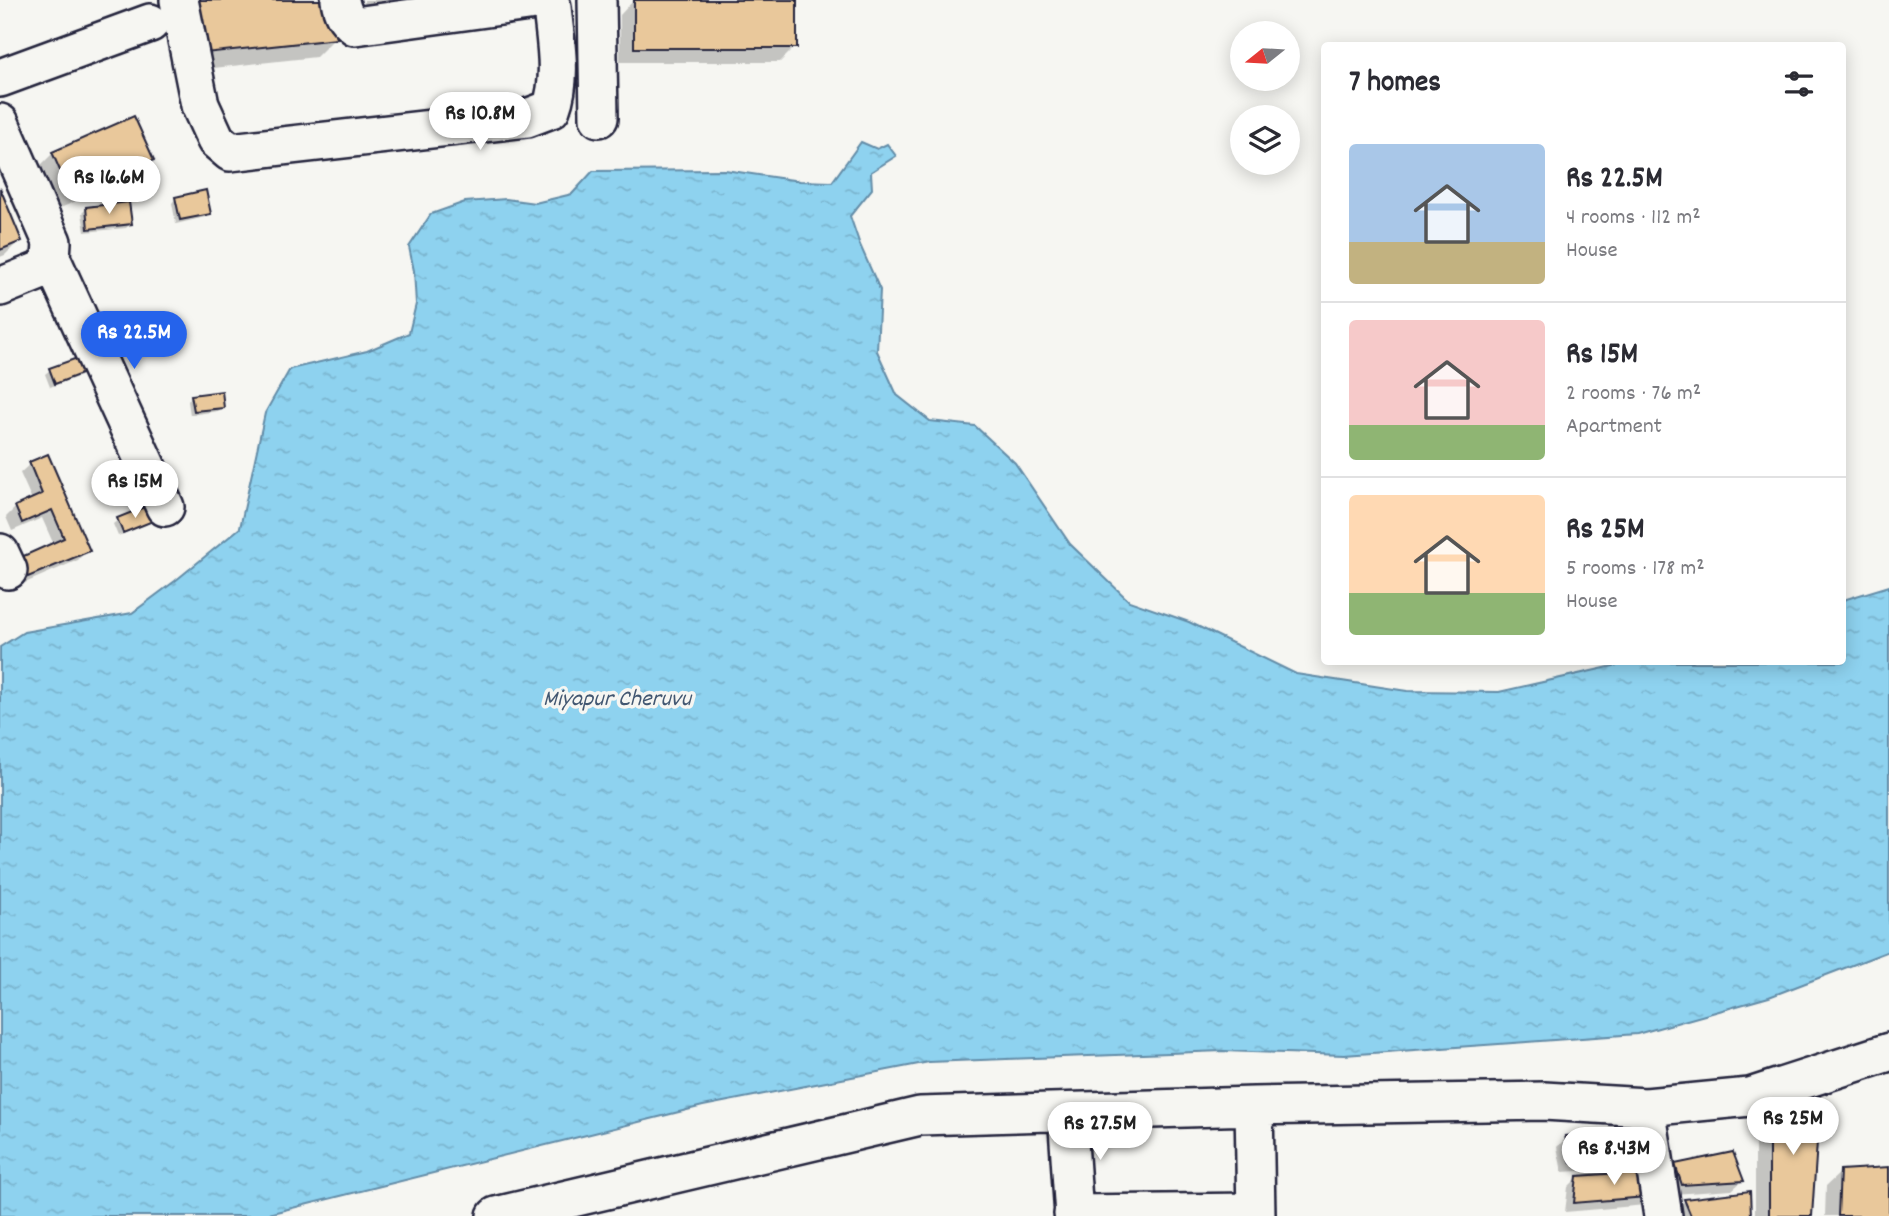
<!DOCTYPE html>
<html lang="en">
<head>
<meta charset="utf-8">
<style>
  :root { --surface:#fff; --page:#f2f2f3; --text:#2b2b33; --muted:#7c7c81; --line:#e1e1e2; --accent:#2563eb }
  body { margin:0; font-family:Dekko,sans-serif; background:var(--page); color:var(--text); height:100vh; display:flex; flex-direction:column; font-size:26px; white-space:nowrap }
  * { box-sizing:border-box; margin:0 }
  p { font-size:23px; color:var(--muted) }
  .icon { flex:none; width:38px; height:38px; fill:none; stroke:currentColor; stroke-width:2; stroke-linecap:round; stroke-linejoin:round }
  .map { position:relative; flex:1; overflow:hidden }
  .side { position:absolute; left:1321px; top:42px; width:525px; height:623px; display:flex; flex-direction:column; background:var(--surface); border-radius:7px; box-shadow:0 4px 18px #0003 }
  .side>* { flex:none }
  .needle { width:46px; rotate:252deg }
  .fabs { position:absolute; left:1230px; top:21px; display:grid; gap:14px }
  .fabs a { display:grid; place-items:center; width:70px; height:70px; border-radius:50%; background:var(--surface); box-shadow:0 4px 18px #0003; font-size:35px }
  .price { position:absolute; translate:-50% -60px; padding:0 16px; border-radius:24px; background:#fff; color:#222; font-size:23px; line-height:46px; filter:drop-shadow(0 2px 4px #0008) }
  .price::after { content:''; position:absolute; left:50%; top:42px; width:21px; height:16px; margin-left:-10px; background:inherit; clip-path:polygon(0 0,100% 0,50% 100%) }
  .price.active { background:var(--accent); color:#fff }
  ul { padding:0; list-style:none }
  li { display:flex; align-items:center; gap:21px; height:175px; padding:0 28px }
  li+li { border-top:2px solid var(--line) }
  li span { display:grid; place-items:center; flex:none; width:196px; height:140px; border-radius:7px; color:#555 }
  li>.icon { margin-inline-start:auto }
  span .icon { width:84px; height:84px; fill:#fffc; stroke-width:1 }
  li b { font-size:30px }
  h2 { display:flex; justify-content:space-between; align-items:center; height:84px; padding:0 28px; font-size:30px }
  .map>svg:first-child { display:block }
</style>
</head>
<body>
<div class="map">
<svg width="1889" height="1216" viewBox="0 0 1889 1216">
  <defs>
    <pattern id="water-ripples" width="26" height="14" patternUnits="userSpaceOnUse" patternTransform="scale(1.75)"><rect width="26" height="14" fill="#8ed2ef"/><path d="M2 4q2-2 4 0t4 0M15 11q2-2 4 0t4 0" fill="none" stroke="#7ab4ce"/></pattern>
  </defs>
  <rect width="100%" height="100%" fill="#f6f6f2"/>
  <filter id="ink" filterUnits="userSpaceOnUse"><feTurbulence type="fractalNoise" baseFrequency=".0143" numOctaves="2"/><feDisplacementMap in="SourceGraphic" scale="14" xChannelSelector="R" yChannelSelector="G"/><feConvolveMatrix kernelMatrix="1 2 1 2 8 2 1 2 1" color-interpolation-filters="sRGB"/></filter>
  <g filter="url(#ink)">
    <!-- water -->
    <path fill="url(#water-ripples)" stroke="#638ca7" stroke-width="2" d="M861,142L877,149L887,144L896,156L871,172L872,189L850,216L860,245L880,290L877,351L897,395L930,421L975,426L1015,463L1070,544L1129,601L1189,622L1296,674L1407,691L1499,692L1631,662H1843V600L1889,586V951L1769,997L1637,1034L1344,1055L1223,1051L929,1062L703,1106L260,1216H0V647L24,632L132,613L175,581L240,528L265,413L290,369L367,351L409,333L416,304L414,271L409,247L431,214L465,202L506,199L535,203L572,194L593,171L725,170L800,181L832,182Z"/>
    <!-- shadow -->
    <path fill="#0003" d="M169,0L335,38L316,57L186,71Z
      M364,0H450L365,11Z
      M634,0L795,47L780,62H620V15Z
      M53,153L152,160L137,174L56,210L38,168Z
      M0,192L20,240L5,255L0,257Z
      M176,198L209,213L205,217L176,224L172,203Z
      M87,208L130,224L126,228L85,232L82,213Z
      M50,370L87,371L83,375L50,387L45,374Z
      M192,396L222,407L218,411L190,415L188,401Z
      M30,464L87,550L78,560L18,586L11,569L54,545L42,518L12,531L6,517L16,507L32,500L20,473Z
      M118,520H151L146,525L118,536L113,524Z
      M1770,1107L1810,1216H1755V1122Z
      M1566,1138L1636,1158L1626,1168L1562,1172L1557,1147Z
      M1676,1165L1742,1181L1732,1190L1673,1194L1667,1175Z
      M1889,1169V1216H1825L1826,1186L1841,1172Z
      M1648,1172L1646,1205L1565,1212L1568,1187L1578,1177Z
      M1749,1193V1216H1678L1675,1210L1685,1201Z"/>
    <!-- building -->
    <path fill="#e9c89b" stroke="#22223b" stroke-width="2" d="M190,0H332L337,39L205,53Z
      M634,0H797V48H634Z
      M134,116L154,160L71,196L52,152Z
      M0,188L22,241L0,250Z
      M206,190L211,214L180,220L175,197Z
      M129,202L132,224L88,229L86,207Z
      M83,356L89,371L55,384L49,368Z
      M222,391L224,408L194,411L191,395Z
      M48,454L90,551L28,577L19,558L64,538L52,510L22,523L15,506L42,494L29,462Z
      M147,506L153,521L123,533L117,518Z
      M1820,1097L1812,1216H1769V1105Z
      M1633,1131L1638,1159L1571,1163L1565,1136Z
      M1733,1152L1744,1181L1682,1185L1675,1164Z
      M1889,1167V1216H1838L1840,1170Z
      M1649,1171L1658,1196L1574,1203L1577,1176Z
      M1750,1191L1751,1216H1691L1684,1199Z"/>
    <g fill="none" stroke-linecap="round" stroke-linejoin="round">
      <!-- minor casing -->
      <g stroke="#22223b" stroke-width="42">
        <path id="minor" d="M179,0L200,105L216,140L230,152L527,118L551,109C563,77 555,40 552,7L543,0L355,26C345,18 342,12 340,0
          M597,0L599,118
          M0,78L150,23
          M0,123L52,242L51,258L165,507
          M0,287L42,270L51,258
          M0,553L8,570
          M1254,1106L1256,1216
          M1646,1107L1663,1216
          M1067,1112L1074,1216
          M1073,1214L1255,1212
          M496,1216L920,1116L1254,1106L1544,1101L1646,1107L1750,1097L1889,1052"/>
      </g>
      <!-- minor -->
      <use href="#minor" stroke="#f6f6f2" stroke-width="37"/>
    </g>
  </g>
  <g text-anchor="middle" dominant-baseline="central" stroke-width="7" stroke-linejoin="round" paint-order="stroke">
    <!-- water labels -->
    <g font-size="24" font-style="italic" fill="#425771" stroke="#f6f6f2">
      <text x="617" y="700">Miyapur Cheruvu</text>
    </g>
  </g>
</svg>
<div class="fabs">
<a><svg class="needle" viewBox="-14 -14 28 28"><path d="M0-13l5 13h-10z" fill="#e53935"/><path d="M0 13l5-13h-10z" fill="#7c7c81"/></svg></a>
<a><svg class="icon" aria-label="layers" viewBox="0 0 24 24"><path d="M12 4l9 5-9 5-9-5zM3 14l9 5 9-5"/></svg></a>
</div>
<b class="price" style="left:480px;top:152px">Rs 10.8M</b>
<b class="price" style="left:109px;top:216px">Rs 16.6M</b>
<b class="price active" style="left:134px;top:371px">Rs 22.5M</b>
<b class="price" style="left:135px;top:520px">Rs 15M</b>
<b class="price" style="left:1793px;top:1157px">Rs 25M</b>
<b class="price" style="left:1100px;top:1162px">Rs 27.5M</b>
<b class="price" style="left:1614px;top:1187px">Rs 8.43M</b>
<section class="side">
<h2>7 homes<svg class="icon" aria-label="filters" viewBox="0 0 24 24"><path d="M4 7h16M4 17h16"/><circle cx="9" cy="7" r="2"/><circle cx="15" cy="17" r="2"/></svg></h2>
<ul>
<li><span style="background:linear-gradient(#a9c7e8 70%,#c2b280 0)"><svg class="icon" aria-label="home" viewBox="0 0 24 24"><path d="M3 11l9-7 9 7M6 9v11h12V9"/></svg></span><div><b>Rs 22.5M</b><p>4 rooms · 112 m²</p><p>House</p></div></li>
<li><span style="background:linear-gradient(#f6c9c9 75%,#8fb573 0)"><svg class="icon" aria-label="home" viewBox="0 0 24 24"><path d="M3 11l9-7 9 7M6 9v11h12V9"/></svg></span><div><b>Rs 15M</b><p>2 rooms · 76 m²</p><p>Apartment</p></div></li>
<li><span style="background:linear-gradient(#ffd9b3 70%,#8fb573 0)"><svg class="icon" aria-label="home" viewBox="0 0 24 24"><path d="M3 11l9-7 9 7M6 9v11h12V9"/></svg></span><div><b>Rs 25M</b><p>5 rooms · 178 m²</p><p>House</p></div></li>
</ul>
</section>
</div>
</body>
</html>
